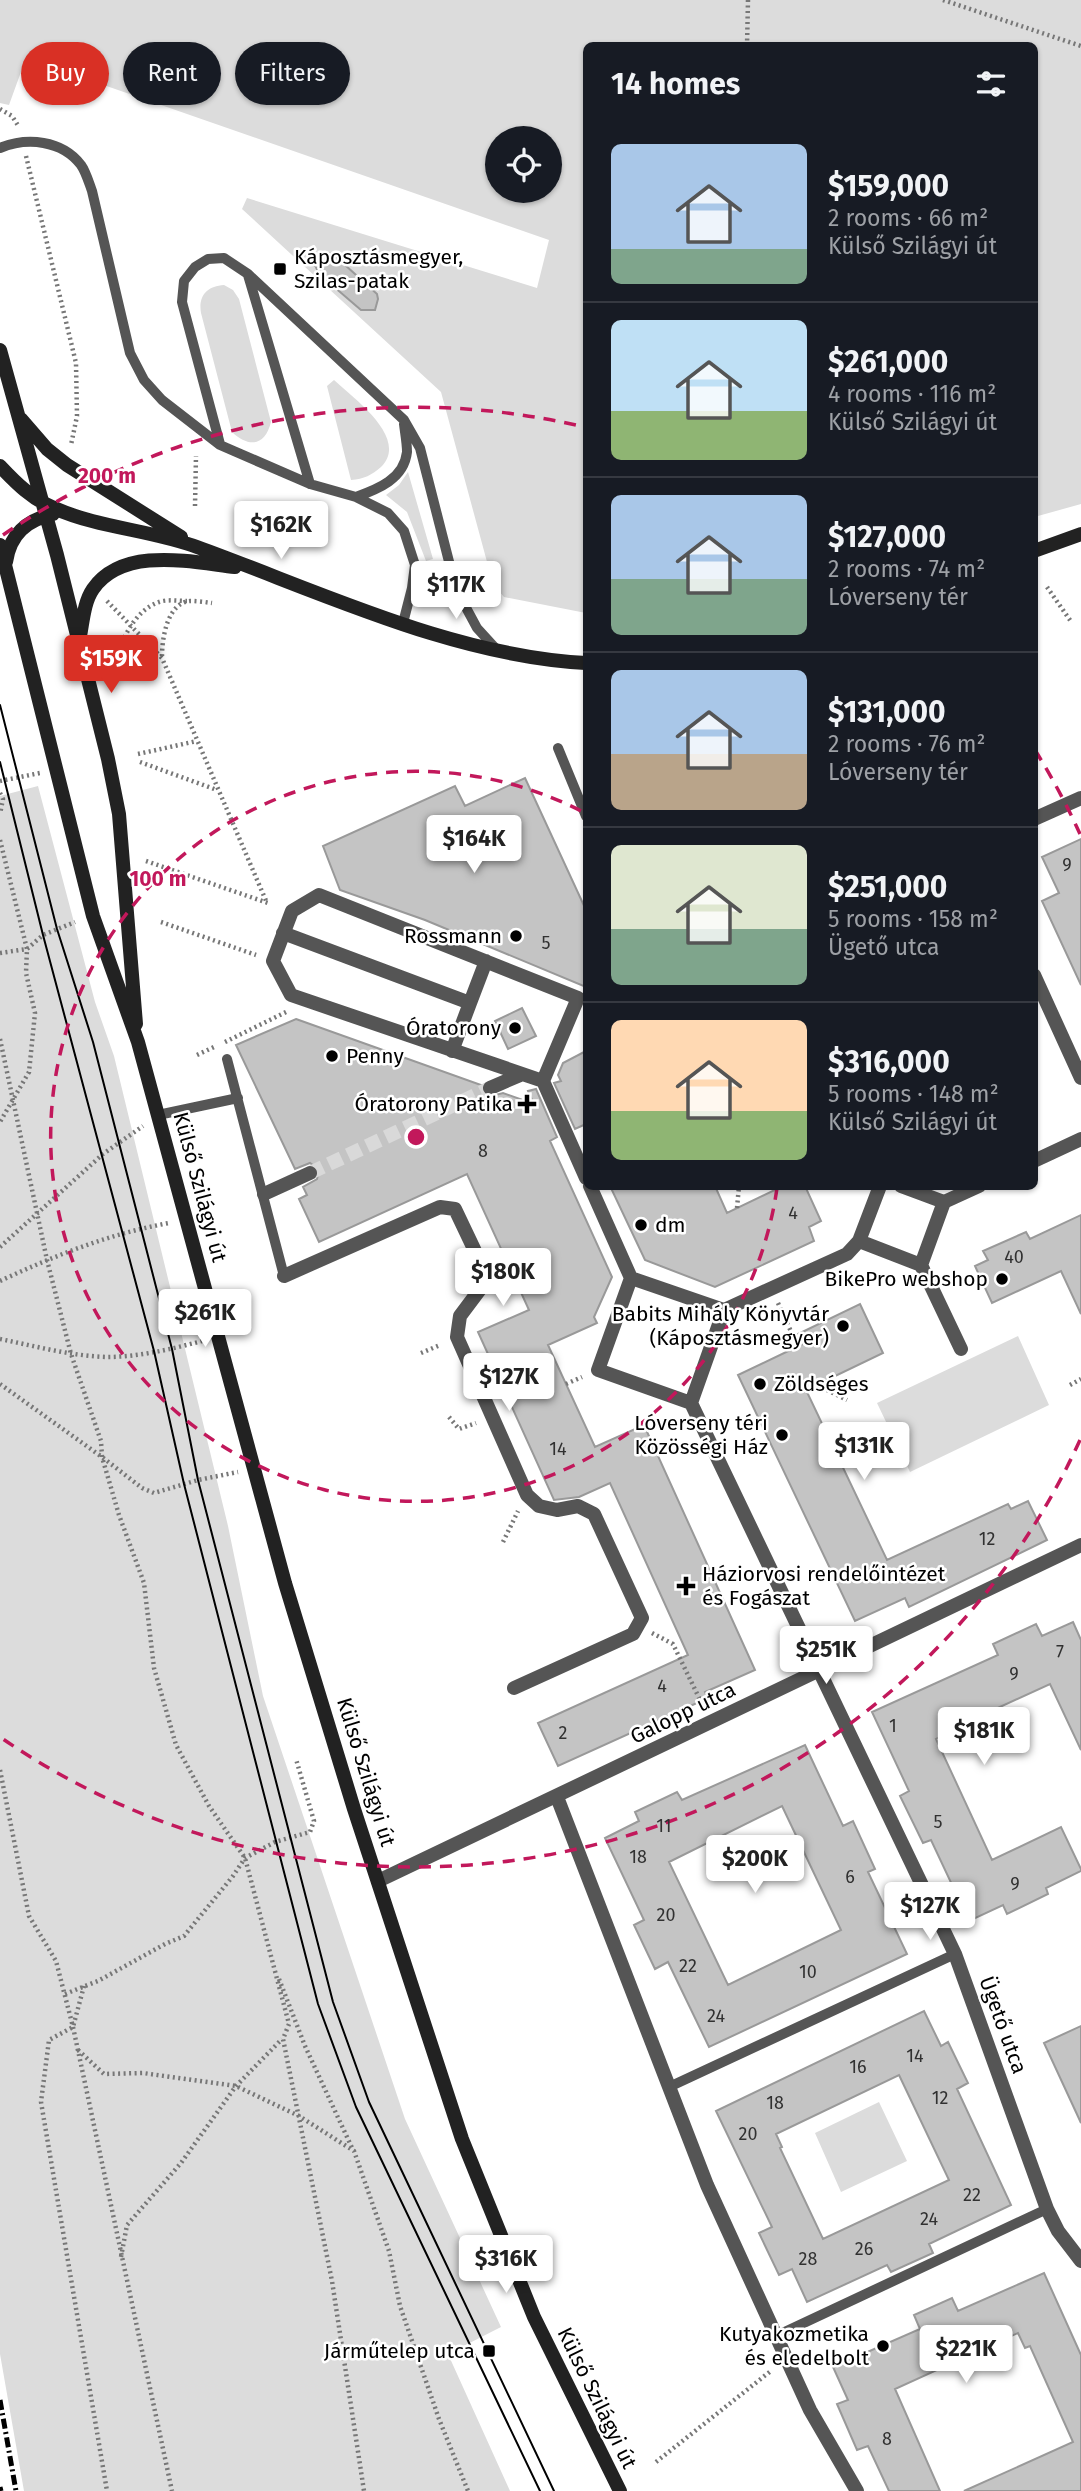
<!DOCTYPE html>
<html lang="en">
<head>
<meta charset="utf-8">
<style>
  :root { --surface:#171b24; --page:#242831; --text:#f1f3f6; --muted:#9ea1a6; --line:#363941; --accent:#d93025 }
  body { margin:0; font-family:"Fira Sans",sans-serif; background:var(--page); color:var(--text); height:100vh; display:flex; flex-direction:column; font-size:26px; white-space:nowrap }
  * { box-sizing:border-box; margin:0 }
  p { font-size:23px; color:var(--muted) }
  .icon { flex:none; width:38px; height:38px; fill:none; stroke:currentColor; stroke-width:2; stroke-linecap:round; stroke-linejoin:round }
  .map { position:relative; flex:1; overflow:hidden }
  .drawer { position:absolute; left:583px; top:42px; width:455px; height:1148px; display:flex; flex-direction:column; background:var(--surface); border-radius:10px; box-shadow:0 2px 5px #0004 }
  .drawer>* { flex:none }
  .banner { position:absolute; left:21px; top:42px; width:457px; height:63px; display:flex; gap:14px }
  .buttons { position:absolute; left:485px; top:126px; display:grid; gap:14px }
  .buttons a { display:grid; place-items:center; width:77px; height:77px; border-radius:50%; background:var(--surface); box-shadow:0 2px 5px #0004; font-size:35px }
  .price { position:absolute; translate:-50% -60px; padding:0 16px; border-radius:7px; background:#fff; color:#222; font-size:23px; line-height:46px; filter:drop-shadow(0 2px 4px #0008) }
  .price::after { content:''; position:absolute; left:50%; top:42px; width:21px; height:16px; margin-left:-10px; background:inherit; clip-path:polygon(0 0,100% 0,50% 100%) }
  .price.current { background:var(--accent); color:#fff }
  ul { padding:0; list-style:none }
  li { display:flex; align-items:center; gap:21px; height:175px; padding:0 28px }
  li+li { border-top:2px solid var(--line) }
  li span { display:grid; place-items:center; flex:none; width:196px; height:140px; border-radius:10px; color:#555 }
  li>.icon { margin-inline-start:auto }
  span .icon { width:84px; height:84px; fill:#fffc; stroke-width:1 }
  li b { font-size:30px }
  h2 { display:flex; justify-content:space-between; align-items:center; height:84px; padding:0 28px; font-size:30px }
  .pill { padding:0 24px; border-radius:32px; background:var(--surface); box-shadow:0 2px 5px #0004; font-size:24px; line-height:63px }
  .pill.current { background:var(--accent); color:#fff }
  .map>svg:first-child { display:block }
</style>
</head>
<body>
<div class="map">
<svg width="1081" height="2491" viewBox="0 0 1081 2491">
  <rect width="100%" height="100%" fill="#fff"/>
  <!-- green -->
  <path fill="#dcdcdc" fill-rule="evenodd" d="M0,0H1081V504L1038,516L1034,509V46H586V613L504,597L493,584L441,392L242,209L247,198L537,288L549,240L26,58L9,105L0,103ZM497,138H550V191H497Z
    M224,285L233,290L239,299L271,422C265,446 249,448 232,432L201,313C198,296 207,286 224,285Z
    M334,380C353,398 410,438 381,467C372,475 364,479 351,480L327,386Z
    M408,472L433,559L426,561L407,512L386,495L399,485Z
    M38,786L95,1002L114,1056L228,1526L263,1696L405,2119L501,2327L448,2354L510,2491H24L0,2354V796Z
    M1018,1336L1049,1405L910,1472L877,1403Z
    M879,2102L907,2161L841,2192L815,2133Z"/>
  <!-- building -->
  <path fill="#c4c4c4" stroke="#999" stroke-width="2" fill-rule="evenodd" d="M328,253L334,255L377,294L378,299L375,310H361L319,274L313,261Z
    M525,778L586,910V987L425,920L340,890L323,846L455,786L465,806Z
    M1081,839V985L1042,901L1059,893L1042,857Z
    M522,1008L536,1036L508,1049L495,1021Z
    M296,1019L481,1085L482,1092L488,1097L503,1093L534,1104L528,1091L536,1089L557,1137L550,1141L612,1277L594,1317L597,1323L548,1345L595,1447L644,1425L755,1670L705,1692L708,1698L558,1766L538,1723L688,1655L610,1483L579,1497L554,1500L478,1332L529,1310L467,1174L319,1242L299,1199L307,1195L303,1187L317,1179L319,1170L310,1163L295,1169L236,1045Z
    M586,1051V1124L575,1129L554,1083L561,1081L558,1075L563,1063Z
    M610,1186H715L727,1213L783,1186H805L821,1221L809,1227L814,1241L715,1287L645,1260Z
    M1081,1215V1314L1061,1271L992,1303L975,1266L988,1260L983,1251L1026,1232L1030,1239Z
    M860,1304L883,1353L806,1390L887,1560L1008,1504L1011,1509L1028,1501L1047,1540L909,1607L905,1598L855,1621L738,1375L803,1344L798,1334Z
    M1073,1622L1081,1640V1750L1050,1684L950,1730V1732L936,1739L992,1860L1061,1827L1081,1869V1871L1046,1888L1048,1894L1007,1914L1003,1905L969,1921L931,1840L923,1843L900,1796L909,1791L872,1712L998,1655L993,1644L1036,1624L1042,1636Z
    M805,1745L843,1826L853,1821L875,1869L868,1872L907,1954L709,2047L668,1962L655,1969L634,1925L644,1920L605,1838L639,1821L635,1812L677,1792L682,1800ZM782,1806L841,1930L728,1985L669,1862Z
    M924,2011L941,2046L948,2042L968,2083L957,2089L1011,2205L929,2244L933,2253L891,2272L887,2265L807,2302L792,2269L779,2275L759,2233L772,2227L716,2111ZM899,2075L949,2180L823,2239L780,2148L782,2147L776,2134Z
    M1081,2026V2123L1044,2043Z
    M1044,2273L1081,2355V2491H964L1073,2442L1030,2346L1025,2348L1018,2333L895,2389L940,2491H889L868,2446L857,2450L837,2404L848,2400L833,2367L920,2329L914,2315L952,2298L958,2311Z"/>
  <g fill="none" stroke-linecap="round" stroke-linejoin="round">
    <!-- street-tunnel -->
    <path stroke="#d9d9d9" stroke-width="14" stroke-dasharray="14 7" stroke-linecap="butt" d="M310,1173L490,1088"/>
    <!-- path -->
    <path stroke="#777" stroke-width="4.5" stroke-dasharray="2 3.5" stroke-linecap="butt" d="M943,0L1081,46
      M747,46L748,0
      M0,109L12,116L19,127
      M26,156L76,363L77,416L71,445
      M195,506L196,456
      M264,530V515
      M1047,587L1072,623
      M107,601L162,658L267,903
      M162,656C162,639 167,603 190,601C197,601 205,602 212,603
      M115,663C121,640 135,610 159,602C167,599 179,601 187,601
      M138,754L197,741
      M140,762L217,790
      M0,781L40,773
      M0,793L3,799L0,814
      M0,840L27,949L26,973L35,1013L29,1072L0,1122
      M146,861L268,903
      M161,922L256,955
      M0,953L27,949L43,935L75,922
      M0,1039L47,1260L71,1354L101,1441L102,1457L119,1515L144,1583L154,1668L176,1745L209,1806L245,1858L289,2024L283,2039L332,2281L364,2491
      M225,1042L286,1012
      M197,1055L214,1047
      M737,1208L739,1186
      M0,1247L103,1154L143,1126
      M0,1281C56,1255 109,1234 169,1223
      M778,1303L798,1347
      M0,1339C35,1346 71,1356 107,1357C138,1357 172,1349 202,1341
      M421,1353L440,1345
      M0,1384L102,1457L142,1488L154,1493L198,1480L238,1472
      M566,1384L582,1377
      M817,1385L847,1400
      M1070,1385L1081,1379
      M449,1417L459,1429L476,1423
      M503,1542L518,1511
      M652,1633L673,1644L703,1706
      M0,1770L29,1916L56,1961L73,2027L172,2491
      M279,1979L305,2046L353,2150
      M84,1986L73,2027L49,2040L41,2102L107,2491
      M65,1994L98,1981L165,1944L184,1936L233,1876L245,1858L275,1842L310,1832L314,1821L296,1759
      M78,2050L104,2074L143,2073L236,2086L299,2116L354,2151L389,2251L400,2306L439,2419L468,2491
      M121,2257L127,2225L181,2163L236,2086L282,2039
      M656,2462L772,2370"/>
    <!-- lane -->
    <path stroke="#555" stroke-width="10" d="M0,148C27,137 62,140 81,165C86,172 89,183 92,191L130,353L144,380L162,400L220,445L310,484L356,497L388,513L404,531L415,565L412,588L403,623
      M248,275L310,484
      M220,444L182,302L184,281L195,267L208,259L224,258L248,274L404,420L420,448L456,589L477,628L498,651
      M356,497C378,489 404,479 407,452C407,443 405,433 404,424
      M558,748L586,816
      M227,1059L284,1276
      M158,1115L238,1098
      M669,2087L955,1954
      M776,2336L1047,2209"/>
    <!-- street -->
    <path stroke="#555" stroke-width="14" d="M1034,819L1081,798
      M319,895L578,998L543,1081L291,995L273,961L292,911Z
      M283,933L470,1003L486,961
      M1034,975L1081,1078
      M452,1051L470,1003
      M543,1081L586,1178
      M490,1088L520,1075
      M1034,1161L1081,1139
      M590,1186L631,1278
      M880,1186L859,1241L921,1265
      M901,1186L944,1202L921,1265
      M264,1194L310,1173
      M944,1202L979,1186
      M921,1265L961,1349
      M284,1276L440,1207L455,1209L484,1270L481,1288L460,1316L457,1337L527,1495L539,1506L557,1510L578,1506L594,1514L642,1618L633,1634L514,1688
      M724,1310L691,1403L598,1370L631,1278L724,1310L847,1254L859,1241
      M691,1403L955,1954L1047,2209L1058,2231L1081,2261
      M557,1797L707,2185L810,2410L857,2491
      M378,1881L1081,1545"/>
    <!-- secondary -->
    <path stroke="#222" stroke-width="14" d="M0,350L57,555L108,759L119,814L136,1024
      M21,419L47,449L67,465L181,537
      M0,466C16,483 32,499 54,508C99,528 151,530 197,547C321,592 453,656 586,663
      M0,545L93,916L138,1042L285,1583L354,1809L462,2139L534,2317L620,2491
      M1034,551L1081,534
      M6,562C10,534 27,520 53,514
      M80,636C83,621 84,602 93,589C123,546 191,562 235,567"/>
    <!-- tram -->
    <path stroke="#000" stroke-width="2" d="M0,705L57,929L93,1042L172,1349L198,1480L333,2002L369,2102L554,2491
      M0,762L43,935L154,1351L184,1484L318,2004L356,2107L540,2491"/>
    <!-- rail -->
    <path stroke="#000" stroke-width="5" stroke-dasharray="10 3.5 2 3.5" stroke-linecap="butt" d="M0,2400L16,2491
      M0,2487L1,2491"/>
  </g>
  <!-- distance rings -->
  <g fill="none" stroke="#c2185b" stroke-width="3.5" stroke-dasharray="12 9">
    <path d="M777 1188A365 365 0 1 1 585 813"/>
    <path d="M1080 1440A730 730 0 0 1 3 1739M3 535A730 730 0 0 1 580 426M1035 750A730 730 0 0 1 1080 834"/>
  </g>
  <!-- markers -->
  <g fill="#000" stroke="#fff" stroke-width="2.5">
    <rect x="273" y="262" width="14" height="14" rx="3.5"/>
    <circle cx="516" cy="936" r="7"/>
    <circle cx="515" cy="1028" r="7"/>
    <circle cx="332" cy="1056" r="7"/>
    <path d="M523.5 1093.5h7v7h7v7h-7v7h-7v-7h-7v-7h7z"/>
    <circle cx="641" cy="1225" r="7"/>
    <circle cx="1002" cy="1279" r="7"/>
    <circle cx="843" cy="1326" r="7"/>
    <circle cx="760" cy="1384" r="7"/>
    <circle cx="782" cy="1435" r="7"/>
    <path d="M682.5 1575.5h7v7h7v7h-7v7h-7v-7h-7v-7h7z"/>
    <circle cx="883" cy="2346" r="7"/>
    <rect x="482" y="2344" width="14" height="14" rx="3.5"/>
  </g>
  <g text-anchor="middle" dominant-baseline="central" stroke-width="5" stroke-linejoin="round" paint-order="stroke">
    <!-- number labels -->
    <g font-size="18" fill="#313131">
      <text x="1067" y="865">9</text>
      <text x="546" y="943">5</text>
      <text x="483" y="1151">8</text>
      <text x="793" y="1213">4</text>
      <text x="1014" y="1257">40</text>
      <text x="558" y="1449">14</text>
      <text x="987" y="1539">12</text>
      <text x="1060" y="1652">7</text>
      <text x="1014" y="1674">9</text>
      <text x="662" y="1686">4</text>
      <text x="893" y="1726">1</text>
      <text x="563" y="1733">2</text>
      <text x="938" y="1822">5</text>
      <text x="664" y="1826">11</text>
      <text x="638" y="1857">18</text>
      <text x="850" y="1877">6</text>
      <text x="1015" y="1884">9</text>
      <text x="666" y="1915">20</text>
      <text x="688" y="1966">22</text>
      <text x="808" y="1972">10</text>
      <text x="716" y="2016">24</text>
      <text x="915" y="2056">14</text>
      <text x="858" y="2067">16</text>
      <text x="940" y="2098">12</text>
      <text x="775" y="2103">18</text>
      <text x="748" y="2134">20</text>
      <text x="972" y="2195">22</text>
      <text x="929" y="2219">24</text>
      <text x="864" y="2249">26</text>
      <text x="808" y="2259">28</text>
      <text x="887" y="2439">8</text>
    </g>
    <!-- poi labels -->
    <g font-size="21" fill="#000" stroke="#fff" text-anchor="end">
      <text x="294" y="257" text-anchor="start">Káposztásmegyer,<tspan x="294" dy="24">Szilas-patak</tspan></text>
      <text x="502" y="936">Rossmann</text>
      <text x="501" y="1028">Óratorony</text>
      <text x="346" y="1056" text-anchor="start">Penny</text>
      <text x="513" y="1104">Óratorony Patika</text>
      <text x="655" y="1225" text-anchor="start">dm</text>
      <text x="988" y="1279">BikePro webshop</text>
      <text x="829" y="1314">Babits Mihály Könyvtár<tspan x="829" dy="24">(Káposztásmegyer)</tspan></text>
      <text x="774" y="1384" text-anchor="start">Zöldséges</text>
      <text x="768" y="1423">Lóverseny téri<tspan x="768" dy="24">Közösségi Ház</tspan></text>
      <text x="702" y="1574" text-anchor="start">Háziorvosi rendelőintézet<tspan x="702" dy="24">és Fogászat</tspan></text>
      <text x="869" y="2334">Kutyakozmetika<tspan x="869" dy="24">és eledelbolt</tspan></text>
      <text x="475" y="2351">Járműtelep utca</text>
    </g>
    <!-- street labels -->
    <g font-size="21" fill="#000" stroke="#fff">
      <text transform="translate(200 1187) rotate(75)">Külső Szilágyi út</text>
      <text transform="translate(683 1713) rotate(-26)">Galopp utca</text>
      <text transform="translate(366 1772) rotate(73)">Külső Szilágyi út</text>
      <text transform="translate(1003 2025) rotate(70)">Ügető utca</text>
      <text transform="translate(597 2398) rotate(64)">Külső Szilágyi út</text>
    </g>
  </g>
  <circle cx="416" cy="1137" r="10" fill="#c2185b" stroke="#fff" stroke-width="3.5"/>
  <g font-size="21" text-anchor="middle" font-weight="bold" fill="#c2185b" stroke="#fff" stroke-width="5" stroke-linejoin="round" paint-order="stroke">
    <text x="107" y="483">200 m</text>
    <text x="158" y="886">100 m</text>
  </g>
</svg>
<div class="buttons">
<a><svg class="icon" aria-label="locate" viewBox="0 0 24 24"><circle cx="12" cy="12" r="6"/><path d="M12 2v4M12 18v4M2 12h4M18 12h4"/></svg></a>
</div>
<b class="price" style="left:281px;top:561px">$162K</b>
<b class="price" style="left:456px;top:621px">$117K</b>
<b class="price current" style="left:111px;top:695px">$159K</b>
<b class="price" style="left:474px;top:875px">$164K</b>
<b class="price" style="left:503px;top:1308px">$180K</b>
<b class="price" style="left:205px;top:1349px">$261K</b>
<b class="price" style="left:509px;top:1413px">$127K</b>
<b class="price" style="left:864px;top:1482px">$131K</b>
<b class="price" style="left:826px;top:1686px">$251K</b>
<b class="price" style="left:984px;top:1767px">$181K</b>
<b class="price" style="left:755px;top:1895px">$200K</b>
<b class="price" style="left:930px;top:1942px">$127K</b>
<b class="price" style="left:506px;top:2295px">$316K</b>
<b class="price" style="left:966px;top:2385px">$221K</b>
<div class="banner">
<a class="pill current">Buy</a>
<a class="pill">Rent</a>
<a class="pill">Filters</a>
</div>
<section class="drawer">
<h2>14 homes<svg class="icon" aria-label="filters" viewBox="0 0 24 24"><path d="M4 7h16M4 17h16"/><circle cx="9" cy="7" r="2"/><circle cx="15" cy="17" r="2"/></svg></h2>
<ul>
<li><span style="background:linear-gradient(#a9c7e8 75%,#7fa58c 0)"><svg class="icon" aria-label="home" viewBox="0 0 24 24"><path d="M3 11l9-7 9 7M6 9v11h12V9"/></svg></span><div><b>$159,000</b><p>2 rooms · 66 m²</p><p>Külső Szilágyi út</p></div></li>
<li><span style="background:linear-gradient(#bfe0f5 65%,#8fb573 0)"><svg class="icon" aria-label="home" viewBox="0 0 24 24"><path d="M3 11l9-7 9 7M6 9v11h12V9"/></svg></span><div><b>$261,000</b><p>4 rooms · 116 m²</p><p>Külső Szilágyi út</p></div></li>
<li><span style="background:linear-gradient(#a9c7e8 60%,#7fa58c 0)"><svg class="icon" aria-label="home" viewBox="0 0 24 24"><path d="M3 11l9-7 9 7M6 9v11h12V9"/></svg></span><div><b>$127,000</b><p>2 rooms · 74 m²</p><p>Lóverseny tér</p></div></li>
<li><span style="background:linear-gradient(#a9c7e8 60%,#b9a48a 0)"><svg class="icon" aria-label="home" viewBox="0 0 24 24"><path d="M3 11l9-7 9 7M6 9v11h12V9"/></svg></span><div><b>$131,000</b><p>2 rooms · 76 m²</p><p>Lóverseny tér</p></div></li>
<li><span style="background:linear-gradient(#dfe7d0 60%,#7fa58c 0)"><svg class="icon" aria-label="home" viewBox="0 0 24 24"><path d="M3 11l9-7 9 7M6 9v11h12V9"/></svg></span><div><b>$251,000</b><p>5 rooms · 158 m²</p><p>Ügető utca</p></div></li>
<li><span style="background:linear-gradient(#ffd9b3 65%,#8fb573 0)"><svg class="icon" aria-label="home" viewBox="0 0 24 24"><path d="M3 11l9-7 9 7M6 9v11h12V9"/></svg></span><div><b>$316,000</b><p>5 rooms · 148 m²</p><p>Külső Szilágyi út</p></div></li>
</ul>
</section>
</div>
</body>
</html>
